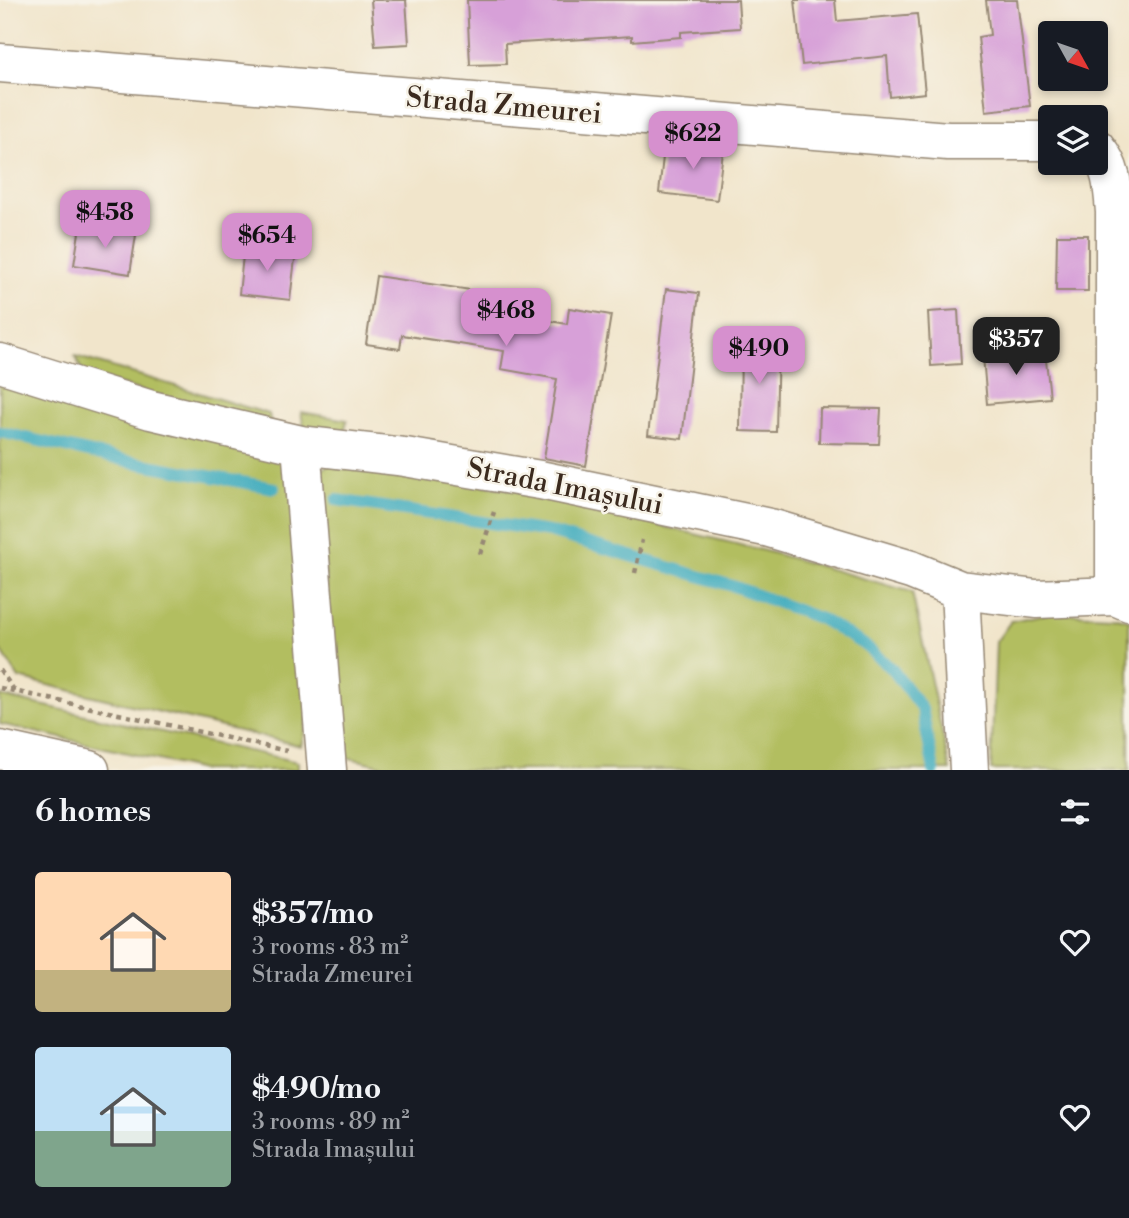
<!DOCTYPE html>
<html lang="en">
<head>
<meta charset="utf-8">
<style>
  :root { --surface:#171b24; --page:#20242c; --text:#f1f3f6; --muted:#9ea1a6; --accent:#d690ce }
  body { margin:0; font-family:"Libre Bodoni",serif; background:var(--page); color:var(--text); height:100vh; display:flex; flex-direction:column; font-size:26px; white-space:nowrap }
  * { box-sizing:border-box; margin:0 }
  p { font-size:23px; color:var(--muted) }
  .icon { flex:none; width:38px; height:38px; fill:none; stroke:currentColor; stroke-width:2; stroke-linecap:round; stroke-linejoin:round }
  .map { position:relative; height:770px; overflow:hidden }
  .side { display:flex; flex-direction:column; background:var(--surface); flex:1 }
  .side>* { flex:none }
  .needle { width:46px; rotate:130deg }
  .controls { position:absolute; left:1038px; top:21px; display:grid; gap:14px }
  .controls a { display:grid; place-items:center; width:70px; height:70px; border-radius:7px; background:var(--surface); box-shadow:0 4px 10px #0003; font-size:35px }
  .price { position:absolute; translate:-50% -60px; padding:0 16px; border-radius:14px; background:var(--accent); color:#111; font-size:23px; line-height:46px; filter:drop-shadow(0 2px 4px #0008) }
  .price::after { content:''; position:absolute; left:50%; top:42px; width:21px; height:16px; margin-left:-10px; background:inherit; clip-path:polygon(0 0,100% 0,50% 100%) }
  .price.on { background:#222; color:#fff }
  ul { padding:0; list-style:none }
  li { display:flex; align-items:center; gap:21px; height:175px; padding:0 35px }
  li span { display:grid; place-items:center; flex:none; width:196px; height:140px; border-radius:7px; color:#555 }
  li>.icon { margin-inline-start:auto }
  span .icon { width:84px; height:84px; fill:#fffc; stroke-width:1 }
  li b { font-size:30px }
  h2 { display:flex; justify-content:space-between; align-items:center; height:84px; padding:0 35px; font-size:30px }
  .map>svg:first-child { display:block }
</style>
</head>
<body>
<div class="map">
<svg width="1129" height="770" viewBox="0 0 1129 770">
  <rect width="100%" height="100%" fill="#f7f3e8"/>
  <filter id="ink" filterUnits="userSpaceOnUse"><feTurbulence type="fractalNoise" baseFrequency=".0143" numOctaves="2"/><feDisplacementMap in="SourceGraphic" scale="14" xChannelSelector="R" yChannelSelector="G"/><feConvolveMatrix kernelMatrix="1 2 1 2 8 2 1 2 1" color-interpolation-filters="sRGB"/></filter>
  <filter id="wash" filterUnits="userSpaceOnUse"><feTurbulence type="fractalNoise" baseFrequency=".00686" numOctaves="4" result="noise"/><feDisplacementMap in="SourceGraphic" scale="28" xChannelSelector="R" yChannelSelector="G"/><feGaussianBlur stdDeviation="1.57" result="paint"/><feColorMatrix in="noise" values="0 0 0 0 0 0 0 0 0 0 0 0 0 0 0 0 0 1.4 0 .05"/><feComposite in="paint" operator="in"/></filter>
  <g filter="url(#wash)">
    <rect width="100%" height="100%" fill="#f1e5cb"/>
    <!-- green -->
    <path fill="#b2be60" stroke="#76743f" stroke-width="2" d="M75,356L269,414L272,429L84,374Z
      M0,377L281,455L293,467L310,709L301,746L19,678L0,649Z
      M301,412L347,420L343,438L305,433Z
      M335,461L508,489L769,552L912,592L950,770H401L341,756L316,473Z
      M1051,613L1113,616L1129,620V770H991L996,642L1011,621Z
      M0,696L298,762V770H202L0,724Z"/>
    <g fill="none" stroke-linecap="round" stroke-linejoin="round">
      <!-- stream -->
      <path stroke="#3facbd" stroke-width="12" d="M0,432L132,462L274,488
        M337,500L549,532L736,587L821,619L863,644L892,669L922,709L934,770"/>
    </g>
    <g id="blocks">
      <!-- building -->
      <path fill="#d7a0d8" d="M371,0H406L409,44L375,46Z
        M467,0H738L740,28L681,32V37L632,41V36L505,44L506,64L470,65Z
        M795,0H835L837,21L917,14L925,93L890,97L887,56L802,65Z
        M986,0H1017L1030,106L986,111L978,37L990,35Z
        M693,142L724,144L717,200L659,193L664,148L692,151Z
        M80,226L136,235L130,274L74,265Z
        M1057,235H1088V291H1056Z
        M244,246L296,251L290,300L239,294Z
        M376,276L498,294L495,311L567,324L569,308L611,315L586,466L544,458L557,379L501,369L504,351L402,335L400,349L366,344Z
        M666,289L699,293L682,439L648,435Z
        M958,310L961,364L931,366L928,312Z
        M741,340H778L776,432L740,431Z
        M1045,350L1050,398L987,404L983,356Z
        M820,408L881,409L879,444L819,443Z"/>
    </g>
  </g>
  <g filter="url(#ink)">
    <use href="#blocks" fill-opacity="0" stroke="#968874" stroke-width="2"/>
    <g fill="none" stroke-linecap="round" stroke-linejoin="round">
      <!-- minor casing -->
      <g stroke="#968874" stroke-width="41">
        <path id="minor" d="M0,63L948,141H1050
          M1096,148C1112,167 1113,187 1115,212V596
          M0,363L151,410L301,445L405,457L540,480L770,528L911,570L960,590L1036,599L1115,596L1129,602
          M301,445L327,770
          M960,590L969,770"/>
      </g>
      <!-- major casing -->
      <g stroke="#968874" stroke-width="41">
        <path id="major" d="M0,750L90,770"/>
      </g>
      <!-- path -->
      <path stroke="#968874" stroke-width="4.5" stroke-dasharray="5 5" stroke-linecap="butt" d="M480,554L494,512
        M635,573L642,540
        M0,670L14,690
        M0,688L287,751"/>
      <!-- minor -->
      <use href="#minor" stroke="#fff" stroke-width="38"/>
      <!-- major -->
      <use href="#major" stroke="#fff" stroke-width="38"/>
    </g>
  </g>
  <g text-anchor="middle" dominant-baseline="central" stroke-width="5" stroke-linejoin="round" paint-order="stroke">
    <!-- street labels -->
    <g font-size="28" fill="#3b2a1e" stroke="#f7f3e8">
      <text transform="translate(504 106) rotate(5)">Strada Zmeurei</text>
      <text transform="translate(565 487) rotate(11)">Strada Imașului</text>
    </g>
  </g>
</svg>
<div class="controls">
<a><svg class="needle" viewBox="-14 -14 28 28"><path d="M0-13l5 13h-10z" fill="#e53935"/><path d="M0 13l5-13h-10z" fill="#9ea1a6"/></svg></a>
<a><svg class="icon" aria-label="layers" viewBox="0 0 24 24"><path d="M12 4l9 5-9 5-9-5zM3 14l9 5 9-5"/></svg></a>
</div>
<b class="price" style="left:693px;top:171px">$622</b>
<b class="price" style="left:105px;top:250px">$458</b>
<b class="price" style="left:267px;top:273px">$654</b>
<b class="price" style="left:506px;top:348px">$468</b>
<b class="price on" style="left:1016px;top:377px">$357</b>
<b class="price" style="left:759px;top:386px">$490</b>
</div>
<section class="side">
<h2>6 homes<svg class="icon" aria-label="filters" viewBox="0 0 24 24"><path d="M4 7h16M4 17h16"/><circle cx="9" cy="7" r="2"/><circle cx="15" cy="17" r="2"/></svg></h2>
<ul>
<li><span style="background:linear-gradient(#ffd9b3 70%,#c2b280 0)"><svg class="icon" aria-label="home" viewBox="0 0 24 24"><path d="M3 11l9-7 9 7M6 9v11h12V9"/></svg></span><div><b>$357/mo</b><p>3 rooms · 83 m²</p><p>Strada Zmeurei</p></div><svg class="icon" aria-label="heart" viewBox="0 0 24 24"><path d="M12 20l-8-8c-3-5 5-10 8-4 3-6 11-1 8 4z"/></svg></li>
<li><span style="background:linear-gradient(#bfe0f5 60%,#7fa58c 0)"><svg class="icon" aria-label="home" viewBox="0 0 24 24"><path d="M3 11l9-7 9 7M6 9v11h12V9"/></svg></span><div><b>$490/mo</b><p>3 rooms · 89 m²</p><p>Strada Imașului</p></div><svg class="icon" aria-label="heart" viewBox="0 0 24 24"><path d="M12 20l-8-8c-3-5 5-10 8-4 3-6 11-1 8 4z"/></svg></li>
</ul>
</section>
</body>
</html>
